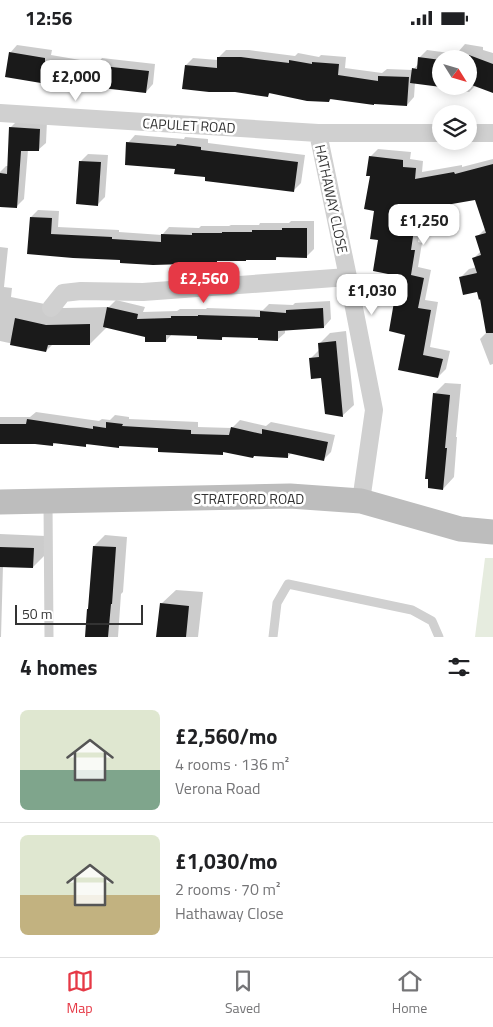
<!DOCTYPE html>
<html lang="en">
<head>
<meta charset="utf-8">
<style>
  :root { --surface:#fff; --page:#f2f2f2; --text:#202124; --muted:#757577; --line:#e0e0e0; --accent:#e63946 }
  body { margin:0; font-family:"Titillium Web",sans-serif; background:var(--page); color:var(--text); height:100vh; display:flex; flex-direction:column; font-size:19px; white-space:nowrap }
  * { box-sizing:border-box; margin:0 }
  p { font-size:16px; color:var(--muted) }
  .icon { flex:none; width:28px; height:28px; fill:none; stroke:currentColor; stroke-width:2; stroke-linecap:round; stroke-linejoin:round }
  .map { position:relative; height:602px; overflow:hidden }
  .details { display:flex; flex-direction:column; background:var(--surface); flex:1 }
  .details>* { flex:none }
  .needle { width:32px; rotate:127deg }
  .buttons { position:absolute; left:432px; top:15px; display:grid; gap:10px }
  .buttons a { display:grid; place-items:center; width:45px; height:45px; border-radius:50%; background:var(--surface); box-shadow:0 2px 12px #0003; font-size:25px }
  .scale { position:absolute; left:15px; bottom:12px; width:128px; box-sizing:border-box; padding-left:5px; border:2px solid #333; border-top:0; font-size:14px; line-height:18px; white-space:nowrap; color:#333; -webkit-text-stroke:4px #fff; paint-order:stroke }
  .price { position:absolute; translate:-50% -42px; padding:0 11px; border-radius:10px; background:#fff; color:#222; font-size:16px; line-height:32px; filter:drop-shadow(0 1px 2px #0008) }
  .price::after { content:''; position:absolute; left:50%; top:30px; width:15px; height:11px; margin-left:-8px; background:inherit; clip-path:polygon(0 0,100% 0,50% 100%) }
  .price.selected { background:var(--accent); color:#fff }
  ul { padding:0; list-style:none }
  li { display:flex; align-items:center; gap:15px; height:125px; padding:0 20px }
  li+li { border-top:1px solid var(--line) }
  li span { display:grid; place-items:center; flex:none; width:140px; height:100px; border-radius:8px; color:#555 }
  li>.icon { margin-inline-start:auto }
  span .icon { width:60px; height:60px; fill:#fffc; stroke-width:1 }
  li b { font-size:21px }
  h2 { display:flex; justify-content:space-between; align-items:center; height:60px; padding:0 20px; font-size:21px }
  .status { display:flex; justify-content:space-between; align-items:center; height:35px; padding:0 25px; background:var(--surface); direction:ltr }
  .status svg { height:14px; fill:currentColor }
  .tabs { display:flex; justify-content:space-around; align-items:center; height:70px; border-top:1px solid var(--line); background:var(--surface); font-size:14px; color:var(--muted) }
  .tabs a { display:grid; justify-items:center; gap:2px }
  .tabs .selected { color:var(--accent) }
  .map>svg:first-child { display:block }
</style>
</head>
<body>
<div class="status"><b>12:56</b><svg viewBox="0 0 49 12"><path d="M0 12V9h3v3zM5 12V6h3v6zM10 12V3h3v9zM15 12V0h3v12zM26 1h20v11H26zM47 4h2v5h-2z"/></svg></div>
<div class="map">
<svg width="493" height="602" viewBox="0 0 493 602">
  <rect width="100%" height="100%" fill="#fff"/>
  <!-- green -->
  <path fill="#e6ecdf" d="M485,523H493V602H475Z"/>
  <!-- shadow -->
  <path fill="#0003" d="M465,9L483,12V15L493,18V56L476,50L469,57L451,54L452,52L444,51H469V24H441V51L415,48L414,62L407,70L332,63L329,66L271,57L268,60L186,30L193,23L218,25V23L226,15H249L295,21L298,18L319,22L321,20L346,22L345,33L382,38L387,34L413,35L419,28V23L427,15L457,19L458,17Z
    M17,10L52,15L51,20L98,28L102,23L155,29L153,49L146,57L86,50L83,54L10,18Z
    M18,85L47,86L46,108L38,115H28L24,164L16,172L0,171V137L6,131H9L10,93Z
    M135,100L184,104L185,102L208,104V108L305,120L301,148L294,155L206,141L176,133L128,108Z
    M378,114L411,117L410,124L423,126L422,137L462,130V132L493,124V329L490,330L480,304L487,297L481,263L478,255L461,242L469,234L477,232L474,223L481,216L477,202L485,194L476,163L424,173L418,207L422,208L418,232L431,235L425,265L438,267L430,312L450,316L446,334L438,342L407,299L396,266L390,238L380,204L371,140L370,122Z
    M88,119L108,120L105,162L97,170L80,127Z
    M38,175L59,176L58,192L119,195V197L162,200L169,192L199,193L201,191H229L231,190H259L260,188H289L291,186H314V214L306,222L278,221L276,224L248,223L246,225L121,224L73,222L31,182Z
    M0,212L8,213L4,252L12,253L11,262L64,273L107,272V274L116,265L145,272L143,277L177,276L180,274H206L207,273L263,275L269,269L293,270L295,268L330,266L331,284L324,292L285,294V298L277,305L260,302L225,301L221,304L199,300L172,299L166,306L107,292L90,309H53L46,316L0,306Z
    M346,296L354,370L342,381L322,342L310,324L319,315V309L330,298Z
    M445,348L461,349L456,402H457L454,442L443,454L434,359Z
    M36,377L99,386L102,384L110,385L115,380L129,382V384L198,387V392L232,393L240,385L266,391L271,387L335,400L331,417L324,424L291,418L288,422L225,416L222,418L159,411L121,410L119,412L88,408L85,411L56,407L53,410L35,408H0V382H30Z
    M0,499L46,501V519L33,532L3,531L1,602H0Z
    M105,500L127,502L123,557L121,559L118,602H86L94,511Z
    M176,555L203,557L198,602H158L161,569Z"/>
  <!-- building -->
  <path fill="#1a1a1a" d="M9,17L45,23V27L93,35V30L149,36L146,58L84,51L83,55L5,42Z
    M469,20L493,29V58L469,49Z
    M217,22H241L289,28V25L312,29V27L339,29L338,40L378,46V41L409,42L407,71L374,69V70L330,64L329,67L307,66L269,58L268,62L235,57H209L182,54L185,30L217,33Z
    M418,22L441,25V52L410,48L412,33L417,34Z
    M9,92L40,94L39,116H21L17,173L0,172V138L7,139Z
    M126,107L176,111L177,109L201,112V115L298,127L294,157L205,146V142L174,139L175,134L125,130Z
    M369,121L403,125V132L416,133L415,144L454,137L455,139L493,129V298H486L480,264L479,265L477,257L463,260L459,242L477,238L472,223L481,220L475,201L486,198L475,165L417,175L411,215H415L411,240L424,243L418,273L431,275L423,320L443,324L438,343L398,335L405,300L389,296L394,267L383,265L388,239L373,236L378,205L370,204L374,176L364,174L370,141H366Z
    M79,126L101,127L98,171L76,169Z
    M30,182L52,183L51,199L112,202V204L161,207V199L192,200V198H222V197H252V195H282V193H307V223L276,222V225H246V226H217V228L186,227V229L153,230L120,228V225L73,223L27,219Z
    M107,272L138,279L137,284L171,283V281H198V280L260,282V276L286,278V275L323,273L324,293L278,296V306L258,305V303L222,302V305L197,304V301L166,300V307H145V302L103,292Z
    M15,283L46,290L90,289V310H48L46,317L10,310Z
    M336,306L343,382L325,379L321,343L311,344L309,323L319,322L318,308Z
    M433,358L450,360L445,413H447L443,455L428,453V444H425Z
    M27,384L93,394V391L106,393V387L123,389L122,391L191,395V399L229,400L231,392L262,399V394L328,407L324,426L288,418V423L254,421L253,423L223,417V420L158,417V413L119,411V413L86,409V412L53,408V411L35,409H0V389H26Z
    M93,511L116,512L112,569H111L108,602H85L87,574H88Z
    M0,512L34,513L33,533L0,532Z
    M160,568L189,571L186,602H156Z"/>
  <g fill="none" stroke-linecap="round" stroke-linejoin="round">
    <!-- lane -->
    <path stroke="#d0d0d0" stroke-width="9" d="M48,467L49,602
      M273,602L277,568L288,549L412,575L432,586L439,602"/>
    <!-- street -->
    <path stroke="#d0d0d0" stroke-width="18" d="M0,78L318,98H441
      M318,98L348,242L374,375L361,466
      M469,98H493
      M51,273L63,258L81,256L143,257L348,242"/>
    <!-- secondary -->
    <path stroke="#bdbdbd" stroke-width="25" d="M0,467L290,461L361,466L460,494L493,497"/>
  </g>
  <g text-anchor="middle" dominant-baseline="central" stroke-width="5" stroke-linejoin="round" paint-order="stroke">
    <!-- street labels -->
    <g font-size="14" fill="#333" stroke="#fff">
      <text transform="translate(189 90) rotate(3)">CAPULET ROAD</text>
      <text transform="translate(332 164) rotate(78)">HATHAWAY CLOSE</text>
      <text x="249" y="463">STRATFORD ROAD</text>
    </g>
  </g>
</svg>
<div class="buttons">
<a><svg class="needle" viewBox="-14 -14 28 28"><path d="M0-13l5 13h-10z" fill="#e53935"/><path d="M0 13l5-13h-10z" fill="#757577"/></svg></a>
<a><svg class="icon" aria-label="layers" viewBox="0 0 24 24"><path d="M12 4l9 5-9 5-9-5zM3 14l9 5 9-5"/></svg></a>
</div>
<div class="scale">50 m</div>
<b class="price" style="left:76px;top:67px">£2,000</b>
<b class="price" style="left:424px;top:211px">£1,250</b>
<b class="price selected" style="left:204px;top:269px">£2,560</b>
<b class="price" style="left:372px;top:281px">£1,030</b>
</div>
<section class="details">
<h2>4 homes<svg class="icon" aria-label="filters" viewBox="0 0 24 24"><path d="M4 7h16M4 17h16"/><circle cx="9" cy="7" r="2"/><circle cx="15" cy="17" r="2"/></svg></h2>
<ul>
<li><span style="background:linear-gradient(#dfe7d0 60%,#7fa58c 0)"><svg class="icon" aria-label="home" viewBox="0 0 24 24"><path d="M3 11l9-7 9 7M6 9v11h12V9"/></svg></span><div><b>£2,560/mo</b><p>4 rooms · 136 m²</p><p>Verona Road</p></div></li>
<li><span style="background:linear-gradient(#dfe7d0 60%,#c2b280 0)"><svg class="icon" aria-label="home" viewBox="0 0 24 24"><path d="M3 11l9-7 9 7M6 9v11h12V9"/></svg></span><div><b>£1,030/mo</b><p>2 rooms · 70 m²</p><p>Hathaway Close</p></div></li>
</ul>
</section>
<nav class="tabs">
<a class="selected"><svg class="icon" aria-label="map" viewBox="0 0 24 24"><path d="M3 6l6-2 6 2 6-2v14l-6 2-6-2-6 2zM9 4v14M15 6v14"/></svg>Map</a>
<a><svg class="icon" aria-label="saved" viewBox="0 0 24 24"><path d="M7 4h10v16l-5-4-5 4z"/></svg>Saved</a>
<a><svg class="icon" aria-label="home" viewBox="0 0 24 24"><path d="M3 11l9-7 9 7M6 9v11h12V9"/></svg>Home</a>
</nav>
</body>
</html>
